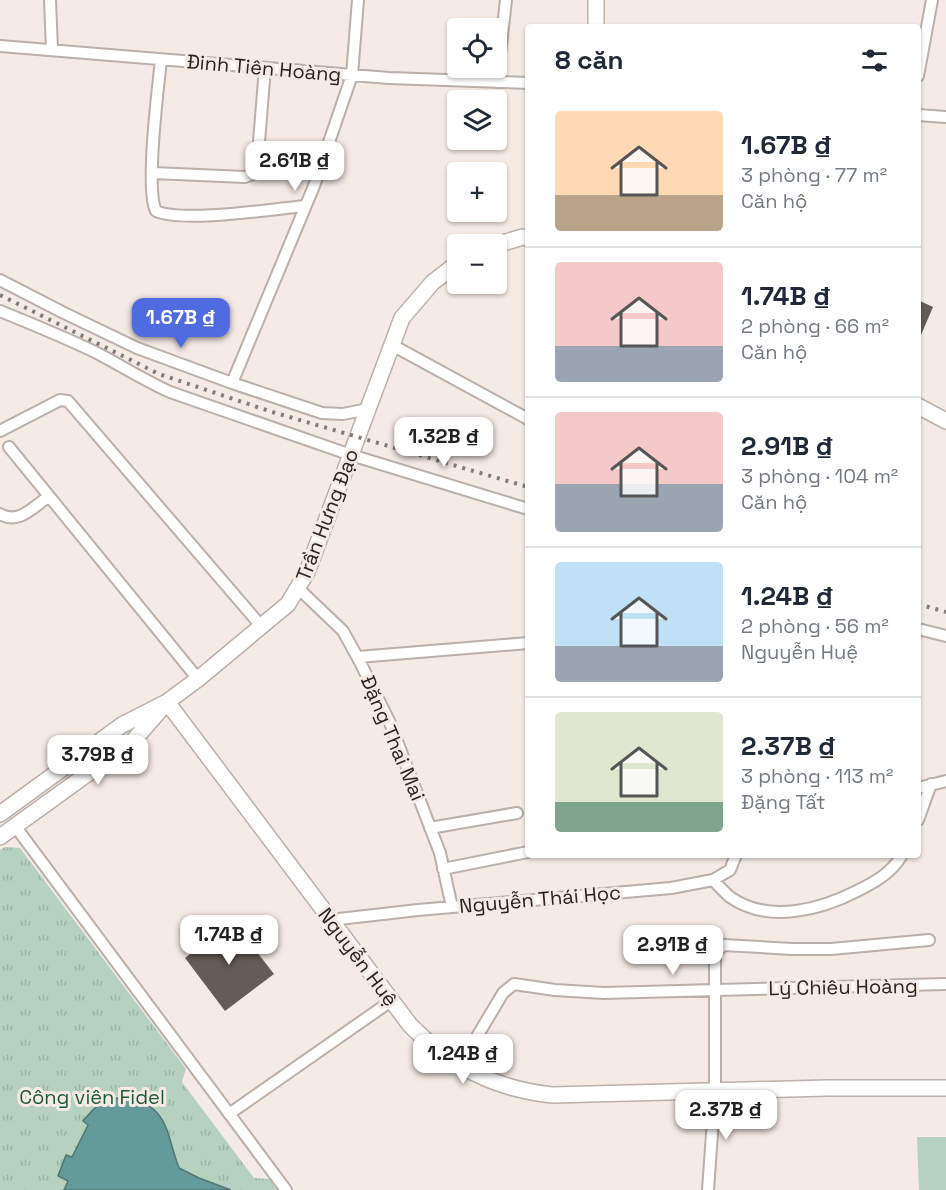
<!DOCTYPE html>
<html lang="vi">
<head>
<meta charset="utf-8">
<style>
  :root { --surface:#fff; --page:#f6f6f7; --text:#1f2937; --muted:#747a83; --line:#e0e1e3; --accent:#506be0 }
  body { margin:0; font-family:"Space Grotesk",sans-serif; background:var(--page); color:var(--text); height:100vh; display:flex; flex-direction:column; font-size:22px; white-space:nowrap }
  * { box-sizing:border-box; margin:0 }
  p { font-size:20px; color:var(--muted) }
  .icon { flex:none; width:33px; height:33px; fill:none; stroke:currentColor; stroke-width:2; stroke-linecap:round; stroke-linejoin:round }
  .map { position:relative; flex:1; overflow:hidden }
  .panel { position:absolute; left:525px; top:24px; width:396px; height:834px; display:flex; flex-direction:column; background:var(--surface); border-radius:6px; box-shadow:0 2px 4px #0004 }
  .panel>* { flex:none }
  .tools { position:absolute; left:447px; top:18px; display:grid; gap:12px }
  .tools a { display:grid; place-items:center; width:60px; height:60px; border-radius:6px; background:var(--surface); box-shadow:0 2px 4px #0004; font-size:30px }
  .price { position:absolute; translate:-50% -51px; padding:0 14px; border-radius:12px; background:#fff; color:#222; font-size:20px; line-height:39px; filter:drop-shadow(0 2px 3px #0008) }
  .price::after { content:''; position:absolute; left:50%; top:36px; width:18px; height:14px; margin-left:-9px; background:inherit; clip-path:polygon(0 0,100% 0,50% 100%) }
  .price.current { background:var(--accent); color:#fff }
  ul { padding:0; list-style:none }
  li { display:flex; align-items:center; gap:18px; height:150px; padding:0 30px }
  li+li { border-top:2px solid var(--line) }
  li span { display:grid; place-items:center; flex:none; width:168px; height:120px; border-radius:6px; color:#555 }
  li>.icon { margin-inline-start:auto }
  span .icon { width:72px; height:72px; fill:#fffc; stroke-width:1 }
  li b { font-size:26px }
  h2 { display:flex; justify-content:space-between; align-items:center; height:72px; padding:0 30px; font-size:26px }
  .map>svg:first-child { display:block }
</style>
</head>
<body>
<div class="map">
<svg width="946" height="1190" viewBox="0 0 946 1190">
  <defs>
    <pattern id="park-tufts" width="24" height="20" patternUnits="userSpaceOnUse" patternTransform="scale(1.5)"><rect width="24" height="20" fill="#b6d2be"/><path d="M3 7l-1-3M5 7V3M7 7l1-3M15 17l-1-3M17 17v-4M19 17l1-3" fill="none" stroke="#9cb4a3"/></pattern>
  </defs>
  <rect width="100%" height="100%" fill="#f6eae4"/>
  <!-- grass -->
  <path fill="#b6d2be" d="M917,1137H946V1190H919Z"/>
  <!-- park -->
  <path fill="url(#park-tufts)" d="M5,847L20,848L186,1069L182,1082L254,1178L270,1179L277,1190H0V850Z"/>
  <!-- water -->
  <path fill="#639a9a" stroke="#517675" stroke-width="1.5" d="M124,1097C170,1106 165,1131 179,1168L199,1178L231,1190H64L68,1181L58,1176L66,1155L72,1157L88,1125L83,1121C96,1105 102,1100 124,1097Z"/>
  <!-- building -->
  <path fill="#655c56" d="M918,300L933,307L918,342Z
    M233,921L274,974L225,1011L185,958Z"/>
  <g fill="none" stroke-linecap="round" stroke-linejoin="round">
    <!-- street casing -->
    <g stroke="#baafa9" stroke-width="14">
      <path id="street" d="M50,0L52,50
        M0,46L389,78L528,83
        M161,60C158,88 145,190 156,211C182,223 273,209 305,206
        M918,76L932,0
        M497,82L506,0
        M918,115L946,117
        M153,173L245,177L253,174L257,166L265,68
        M0,280L64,313L137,348L232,383L322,413L343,414L368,409
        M0,311C32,324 64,337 95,352C120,365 144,380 170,392L351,455L528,509
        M392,345L528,419
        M232,383L314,186L352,75L358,0
        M0,431L60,400L68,401L262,627
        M9,447L198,679
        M0,514C19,525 33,507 48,497
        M299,589L343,631L360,662L390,723L440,853L452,907
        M918,629L946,636
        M358,657L528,643
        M918,788L946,781
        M918,820L931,784
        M15,826L286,1190
        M430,828L517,813
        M443,869L528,852
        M713,880C719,886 724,892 730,897C768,924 821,910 859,890C877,881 892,872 902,855
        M330,920L418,910L671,888L713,880L730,870L736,855
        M460,1065L503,993L514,984L555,990L604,993L946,984
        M229,1114L391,1001
        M708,1190L715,1091V952L724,945L792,949H831L929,940"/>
    </g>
    <!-- secondary casing -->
    <g stroke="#baafa9" stroke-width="18">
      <path id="secondary" d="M596,0V27
        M496,245L523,237L528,238
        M918,406L946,421
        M167,702L410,1025C450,1066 495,1089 552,1095L827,1088H946
        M0,814L122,725L167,702L198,679L288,604L307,572L402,318L433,282L458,263
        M0,837L133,741L161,709"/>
    </g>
    <!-- street -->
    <use href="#street" stroke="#fff" stroke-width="10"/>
    <!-- secondary -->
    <use href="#secondary" stroke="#fff" stroke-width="15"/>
    <!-- rail -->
    <path stroke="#847c78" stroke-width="4" stroke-dasharray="3 6" stroke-linecap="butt" d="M0,295L159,374L269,411L528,487
      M918,604L946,612"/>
  </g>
  <g text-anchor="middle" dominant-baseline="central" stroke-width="6" stroke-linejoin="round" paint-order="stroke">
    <!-- street labels -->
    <g font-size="20" fill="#272320" stroke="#f6eae4">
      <text transform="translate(264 68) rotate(5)">Đinh Tiên Hoàng</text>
      <text transform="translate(327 515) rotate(-69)">Trần Hưng Đạo</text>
      <text transform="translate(393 738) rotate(67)">Đặng Thai Mai</text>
      <text transform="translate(540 899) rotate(-5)">Nguyễn Thái Học</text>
      <text transform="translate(358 957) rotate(53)">Nguyễn Huệ</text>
      <text transform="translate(843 987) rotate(-1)">Lý Chiêu Hoàng</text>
    </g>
    <!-- park labels -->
    <g font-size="20" fill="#1a5a36" stroke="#f6eae4">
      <text x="92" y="1097">Công viên Fidel</text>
    </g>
  </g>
</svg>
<div class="tools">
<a><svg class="icon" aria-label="locate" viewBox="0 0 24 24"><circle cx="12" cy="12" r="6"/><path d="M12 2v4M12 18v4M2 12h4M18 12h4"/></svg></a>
<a><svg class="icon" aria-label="layers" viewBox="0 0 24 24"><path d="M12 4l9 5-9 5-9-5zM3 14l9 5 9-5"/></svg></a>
<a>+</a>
<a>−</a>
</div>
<b class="price" style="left:295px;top:192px">2.61B ₫</b>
<b class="price current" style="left:181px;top:349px">1.67B ₫</b>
<b class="price" style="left:444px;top:468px">1.32B ₫</b>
<b class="price" style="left:98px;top:786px">3.79B ₫</b>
<b class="price" style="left:229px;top:966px">1.74B ₫</b>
<b class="price" style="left:673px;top:976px">2.91B ₫</b>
<b class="price" style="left:463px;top:1085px">1.24B ₫</b>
<b class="price" style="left:726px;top:1141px">2.37B ₫</b>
<section class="panel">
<h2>8 căn<svg class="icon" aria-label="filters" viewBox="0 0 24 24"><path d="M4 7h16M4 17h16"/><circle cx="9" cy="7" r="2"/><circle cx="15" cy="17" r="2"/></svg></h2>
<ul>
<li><span style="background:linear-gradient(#ffd9b3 70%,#b9a48a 0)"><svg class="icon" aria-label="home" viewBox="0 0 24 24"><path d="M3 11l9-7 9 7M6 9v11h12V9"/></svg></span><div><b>1.67B ₫</b><p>3 phòng · 77 m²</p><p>Căn hộ</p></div></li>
<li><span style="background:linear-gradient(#f6c9c9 70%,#9aa5b1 0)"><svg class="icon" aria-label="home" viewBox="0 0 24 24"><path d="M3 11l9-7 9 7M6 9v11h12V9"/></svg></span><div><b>1.74B ₫</b><p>2 phòng · 66 m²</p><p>Căn hộ</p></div></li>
<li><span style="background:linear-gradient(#f6c9c9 60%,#9aa5b1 0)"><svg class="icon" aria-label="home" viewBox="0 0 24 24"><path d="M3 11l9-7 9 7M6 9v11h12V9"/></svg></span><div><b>2.91B ₫</b><p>3 phòng · 104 m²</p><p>Căn hộ</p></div></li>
<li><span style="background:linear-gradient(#bfe0f5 70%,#9aa5b1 0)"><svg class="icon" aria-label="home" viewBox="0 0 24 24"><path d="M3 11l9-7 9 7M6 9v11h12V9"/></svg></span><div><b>1.24B ₫</b><p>2 phòng · 56 m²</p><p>Nguyễn Huệ</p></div></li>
<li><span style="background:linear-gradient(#dfe7d0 75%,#7fa58c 0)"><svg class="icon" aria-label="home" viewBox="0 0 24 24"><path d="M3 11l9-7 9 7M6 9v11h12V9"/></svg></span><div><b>2.37B ₫</b><p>3 phòng · 113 m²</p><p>Đặng Tất</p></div></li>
</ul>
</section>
</div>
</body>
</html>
